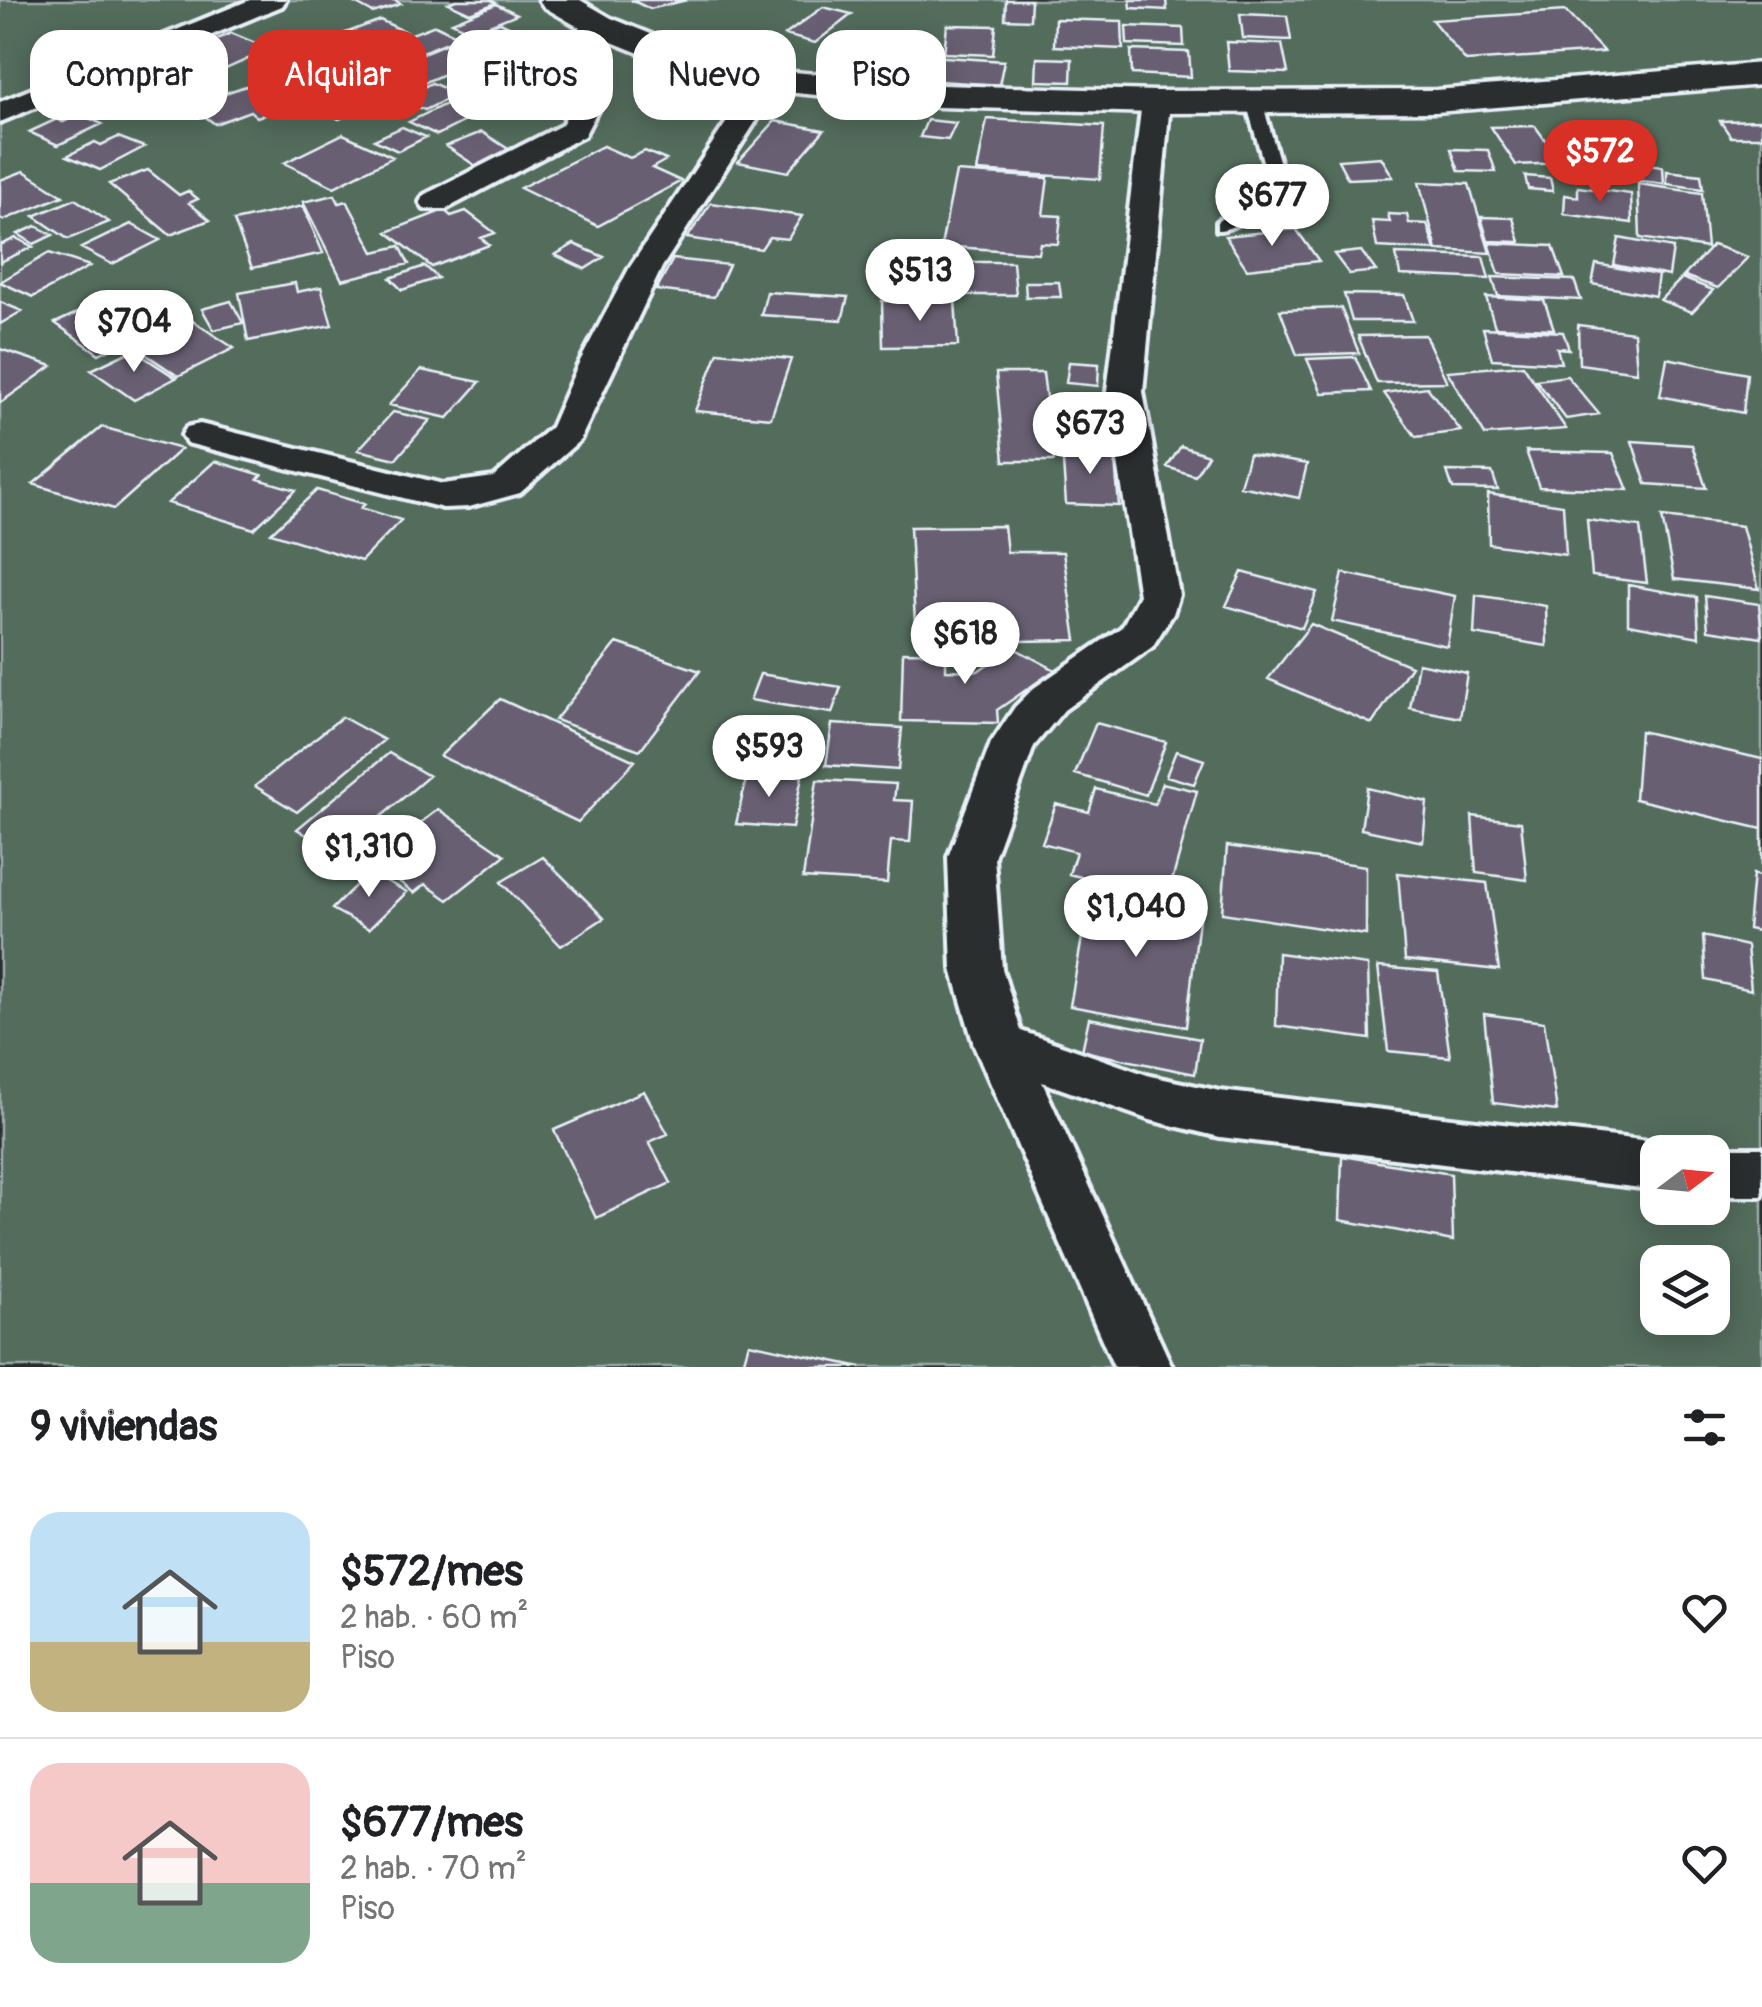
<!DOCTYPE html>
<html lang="es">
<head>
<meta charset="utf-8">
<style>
  :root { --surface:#fff; --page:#f2f2f2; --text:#202124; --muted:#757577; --line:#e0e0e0; --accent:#d93025 }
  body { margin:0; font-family:Pangolin,sans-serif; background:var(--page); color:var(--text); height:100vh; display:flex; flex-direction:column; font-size:38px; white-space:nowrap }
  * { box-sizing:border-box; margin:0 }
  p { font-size:32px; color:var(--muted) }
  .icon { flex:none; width:55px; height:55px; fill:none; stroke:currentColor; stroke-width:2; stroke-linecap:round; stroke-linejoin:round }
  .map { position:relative; height:1367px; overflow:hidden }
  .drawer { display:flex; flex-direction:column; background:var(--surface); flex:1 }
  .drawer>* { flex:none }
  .hud { position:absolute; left:30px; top:30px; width:1000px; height:90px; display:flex; gap:20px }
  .needle { width:65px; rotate:74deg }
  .fabs { position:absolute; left:1640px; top:1135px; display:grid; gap:20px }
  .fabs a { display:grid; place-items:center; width:90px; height:90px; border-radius:20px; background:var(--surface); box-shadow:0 5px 25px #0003; font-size:50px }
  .price { position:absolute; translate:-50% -85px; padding:0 22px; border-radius:35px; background:#fff; color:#222; font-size:32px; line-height:65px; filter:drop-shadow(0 2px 5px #0008) }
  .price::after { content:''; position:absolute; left:50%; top:60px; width:30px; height:22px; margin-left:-15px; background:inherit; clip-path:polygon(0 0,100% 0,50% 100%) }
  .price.selected { background:var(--accent); color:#fff }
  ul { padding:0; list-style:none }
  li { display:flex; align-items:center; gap:30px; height:250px; padding:0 30px }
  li+li { border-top:2px solid var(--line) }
  li span { display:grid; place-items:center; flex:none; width:280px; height:200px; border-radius:30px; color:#555 }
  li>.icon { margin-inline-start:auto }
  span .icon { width:120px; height:120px; fill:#fffc; stroke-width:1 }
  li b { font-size:42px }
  h2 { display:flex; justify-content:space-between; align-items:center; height:120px; padding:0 30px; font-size:42px }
  .tag { padding:0 35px; border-radius:30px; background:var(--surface); box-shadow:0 5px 25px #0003; font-size:35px; line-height:90px }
  .tag.selected { background:var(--accent); color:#fff }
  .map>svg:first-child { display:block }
</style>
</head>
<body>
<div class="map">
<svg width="1762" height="1367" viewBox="0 0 1762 1367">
  <rect width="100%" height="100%" fill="#2a2d2e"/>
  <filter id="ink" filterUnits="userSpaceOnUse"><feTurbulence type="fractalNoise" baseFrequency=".01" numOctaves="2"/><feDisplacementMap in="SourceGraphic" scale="20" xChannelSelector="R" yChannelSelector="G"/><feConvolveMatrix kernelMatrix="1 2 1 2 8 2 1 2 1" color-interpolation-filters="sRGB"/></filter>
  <g filter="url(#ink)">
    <!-- green -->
    <path fill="#526c5b" stroke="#9daeaa" stroke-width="2.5" fill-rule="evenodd" d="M0,0H1762V1367H0ZM1658,1152H1712V1208H1658ZM1658,1262H1712V1318H1658Z"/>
    <!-- building -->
    <path fill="#676172" stroke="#e8f1f8" stroke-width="2.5" d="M349,0H394L401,4L373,13Z
      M456,0H491L496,3L470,13L448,3Z
      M631,0H687L650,9Z
      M1006,0H1031L1030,20L1005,19Z
      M1130,0H1166L1167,10L1131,8Z
      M496,4L517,14L472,32L452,22Z
      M823,7L852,14L815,43L785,35Z
      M1565,11L1604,52L1466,61L1432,20Z
      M1240,14L1287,16L1291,40L1243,38Z
      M1055,19L1122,21L1123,49L1054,46Z
      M380,20L410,34L354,57L324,41Z
      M500,22L517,30L466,51L449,43Z
      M435,25L460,37L420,53L396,40Z
      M947,25L996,26L993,55L944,53Z
      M1126,26L1183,28L1184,46L1127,44Z
      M231,33L270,49L215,74L177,57Z
      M512,35L539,48L501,64L473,50Z
      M1226,42L1282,44L1288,73L1229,71Z
      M447,43L480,59L397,94L365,77Z
      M394,44L418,55L355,81L332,69Z
      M552,46L583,61L533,82L502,67Z
      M1131,50L1189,52L1191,77L1132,74Z
      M307,52L327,63L295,75L275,64Z
      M930,56L1004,61L999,85L923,80Z
      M1037,58L1072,59L1071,82L1036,81Z
      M330,70L353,82L319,95L297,83Z
      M432,83L457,94L425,110L399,99Z
      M267,84L295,104L257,117L250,111L215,124L190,105L246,86L251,90Z
      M358,84L387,99L339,119L310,103Z
      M460,97L489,109L437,135L409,122Z
      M80,114L102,124L58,145L29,132L57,119L63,122Z
      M987,119L1104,126L1100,179L977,171Z
      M927,120L956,123L948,140L920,137Z
      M1762,120V137H1731L1720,121Z
      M775,121L824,130L788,172L738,162Z
      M1535,126L1562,163L1516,165L1491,127Z
      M402,127L426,137L398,151L374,140Z
      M482,132L519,156L482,170L446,146Z
      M343,134L393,157L334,187L284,163Z
      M118,137L144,147L100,170L67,156L95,142L101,145Z
      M603,146L630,158L645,151L666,160L652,168L681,181L598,226L520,188Z
      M1451,149L1488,150L1496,172L1459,171Z
      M1381,157L1393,177L1348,179L1338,160Z
      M1596,157L1607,171L1579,172L1569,158Z
      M1624,162L1663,167L1664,184L1625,179Z
      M148,170L179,195L188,191L198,199L189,203L210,220L170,235L109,184Z
      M24,171L63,196L4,220L0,218V180Z
      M1667,171L1701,175L1703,189L1667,184Z
      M956,172L1048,178L1043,215L1061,216L1058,244L1040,243L1038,253L941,246Z
      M1525,176L1550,178L1553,191L1528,189Z
      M1419,182L1469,184L1490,253L1437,250Z
      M1638,184L1702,193L1707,248L1640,238Z
      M1578,187L1631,194L1632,223L1564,214L1565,195L1578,197Z
      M335,195L339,203L347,201L374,252L400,246L409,264L342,280L303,202Z
      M75,199L109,222L68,239L34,216Z
      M711,203L802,216L788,239L769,237L761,249L687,238Z
      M303,206L323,253L252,268L234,221Z
      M444,210L451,216L466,211L495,233L481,238L489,245L432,267L387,232Z
      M1388,214L1407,215L1409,223L1427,224L1435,250L1377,247L1372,221L1390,222Z
      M1481,217L1513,218L1520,242L1488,241Z
      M131,224L160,240L112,264L81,248Z
      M36,226L53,235L34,244L18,234Z
      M1296,229L1319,261L1247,269L1225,236Z
      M16,238L33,247L0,262V245Z
      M1619,238L1673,248L1669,276L1614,265Z
      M1489,243L1553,246L1564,277L1499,274Z
      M574,244L604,257L585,269L555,255Z
      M1713,245L1748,257L1718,288L1684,276Z
      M1361,251L1376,271L1349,274L1334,254Z
      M49,253L90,266L33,297L0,282Z
      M1396,254L1483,257L1489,279L1400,275Z
      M673,259L729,265L714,297L656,290Z
      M927,262H1013L1016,295H929Z
      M1596,264L1658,275L1655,296L1592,284Z
      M425,266L438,278L402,290L390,278Z
      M1492,277L1574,280L1581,300L1498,296Z
      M1682,278L1713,290L1692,312L1660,300Z
      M1025,282H1059L1061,297H1026Z
      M295,283L297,292L321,287L332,325L248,341L239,293Z
      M767,292L848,297L842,320L761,315Z
      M1344,294L1404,295L1413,321H1352Z
      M112,297L156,326L99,354L55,323Z
      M1486,297L1544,300L1554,329L1495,327Z
      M955,300L958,346L883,347L882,301Z
      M231,301L243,323L214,330L202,309Z
      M0,302L22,311L0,324Z
      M1341,308L1359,353L1297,355L1280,310Z
      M191,320L234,348L178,376L135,347Z
      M1578,325L1634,332L1637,372L1579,364Z
      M1483,328L1563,332L1569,349L1557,348L1561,363L1492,359Z
      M1425,335L1447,382L1377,383L1358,336Z
      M0,349L52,366L0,403Z
      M133,350L176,378L134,400L91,370Z
      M718,352L791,359L771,418L695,411Z
      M1355,357L1371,391L1322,393L1307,359Z
      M1667,358L1747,374L1743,413L1660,396Z
      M1069,362L1099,364L1098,386L1066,383Z
      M1523,365L1566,429L1485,435L1447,371Z
      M421,370L480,382L448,418L389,405Z
      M996,373H1043L1054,461H1004Z
      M1567,376L1599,414L1566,419L1536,380Z
      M1427,387L1461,431L1416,437L1384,393Z
      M393,412L430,420L396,459L358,450Z
      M102,427L181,449L114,509L33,484Z
      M1632,441L1692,445L1706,488L1646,484Z
      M1181,446L1208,455L1195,476L1167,467Z
      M1062,448L1114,449L1119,506L1066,504Z
      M1526,451L1613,453L1628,490L1539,487Z
      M1249,454L1307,464L1299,498L1240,486Z
      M215,461L262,475L258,479L296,490L254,529L168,503Z
      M1447,471L1492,472L1498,490L1453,489Z
      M317,490L365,504L361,508L401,520L361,561L271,533Z
      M1488,494L1563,505L1566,555L1489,544Z
      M1662,517L1742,526L1759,589L1674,579Z
      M1587,520L1640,527L1647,583L1592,576Z
      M1004,526L1007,552H1063L1076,640L916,643L910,527Z
      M1242,572L1317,592L1302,628L1226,606Z
      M1343,573L1455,596L1447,646L1332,621Z
      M1628,585L1697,597L1699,637L1628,624Z
      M1476,595L1546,606L1547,646L1474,634Z
      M1705,596L1759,604L1762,638L1708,630Z
      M1311,624L1411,666L1372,724L1268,679Z
      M617,643L700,671L640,750L555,720Z
      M1012,647L1055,670L997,710L998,723L901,721L903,652L946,653V670L978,671Z
      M1418,663L1467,673L1460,718L1410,708Z
      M760,674L841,687L832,713L750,700Z
      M500,699L635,761L578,822L440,756Z
      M342,717L384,740L297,812L255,786Z
      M1096,723L1166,742L1146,795L1075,774Z
      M832,724L902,728L898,770L826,765Z
      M1640,731L1762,759V872V829L1635,799Z
      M1176,751L1204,760L1194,784L1166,776Z
      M389,753L429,776L337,854L297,829Z
      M748,771L802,776L792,828L736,824Z
      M817,780L896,784L894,800L913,801L910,842L891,841L887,883L803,878Z
      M1162,783L1197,791L1167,899L1069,874L1076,852L1042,843L1056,804L1089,812L1096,789L1155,804Z
      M1367,788L1427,802L1423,842L1361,829Z
      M438,809L505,855L448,900L425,884L414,893L384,870L402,855L390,847Z
      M1472,816L1521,822L1527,880L1476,873Z
      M1227,846L1366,866V935L1222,913Z
      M543,857L604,918L561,946L501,882Z
      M369,872L407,892L369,929L332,909Z
      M1398,873L1487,883L1499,970L1405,960Z
      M1753,874L1762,877V932L1748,929Z
      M1090,892L1200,911L1186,1027L1070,1006Z
      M1703,936L1747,946L1751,990L1706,980Z
      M1278,953L1368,965L1370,1039L1276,1026Z
      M1378,967L1438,972L1450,1057L1388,1051Z
      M1484,1014L1544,1022L1557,1111L1493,1103Z
      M1089,1018L1200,1039L1195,1074L1082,1051Z
      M644,1091L668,1134L649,1142L671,1183L596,1218L554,1130Z
      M1342,1156L1451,1174L1453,1241L1340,1220Z
      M749,1343L861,1367H742Z"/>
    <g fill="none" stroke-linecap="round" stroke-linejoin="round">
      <!-- service casing -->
      <g stroke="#e8f1f8" stroke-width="8">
        <path id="service" d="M1254,97L1262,102L1284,178C1276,197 1238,231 1217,230V222L1265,186L1268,178L1246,102Z"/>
      </g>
      <!-- minor casing -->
      <g stroke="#e8f1f8" stroke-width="8">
        <path id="minor" d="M250,0H286L282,6L0,122V102Z
          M599,17L612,25L598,44L608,90L584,136L446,209H424L420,202L424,195L562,125L580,90L570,44L590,19Z
          M768,73L782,81L662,267L580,440L520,493L469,507L443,508L187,443L182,435L187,427L200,424L443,484L494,477L551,427L578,365L630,267L758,75Z
          M1156,93L1166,96L1170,102L1143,392L1179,595L1173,614L1152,647L1064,710L1034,746L994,857L1002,969L1021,1031L1150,1076L1220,1091L1658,1142L1679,1152H1658V1190L1220,1137L1150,1120L1042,1082L1172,1367H1114L974,1045L952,969L948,857L991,743L1015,707L1034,688L1122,627L1139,595L1107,392L1142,102L1146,96Z
          M1712,1148H1762V1196H1712V1152H1700Z"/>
      </g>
      <!-- tertiary casing -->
      <g stroke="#e8f1f8" stroke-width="7">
        <path id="tertiary" d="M539,0H580L611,18L668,41L771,70L939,85L1156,91L1436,90L1762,63V85L1436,112L1156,113L939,107L755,89L644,55L587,32L544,7Z"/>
      </g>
      <!-- service -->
      <use href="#service" fill="#2a2d2e" fill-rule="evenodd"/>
      <!-- minor -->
      <use href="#minor" fill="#2a2d2e" fill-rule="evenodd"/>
      <!-- tertiary -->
      <use href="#tertiary" fill="#2a2d2e" fill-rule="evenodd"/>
    </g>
  </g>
</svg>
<div class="fabs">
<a><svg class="needle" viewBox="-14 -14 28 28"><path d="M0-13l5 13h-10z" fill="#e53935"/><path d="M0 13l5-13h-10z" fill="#757577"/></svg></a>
<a><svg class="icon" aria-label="layers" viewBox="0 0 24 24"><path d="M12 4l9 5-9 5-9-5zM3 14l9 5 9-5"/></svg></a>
</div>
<b class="price selected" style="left:1600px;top:205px">$572</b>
<b class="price" style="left:1272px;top:249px">$677</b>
<b class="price" style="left:920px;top:324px">$513</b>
<b class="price" style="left:134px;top:375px">$704</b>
<b class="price" style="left:1090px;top:477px">$673</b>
<b class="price" style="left:965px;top:687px">$618</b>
<b class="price" style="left:769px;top:800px">$593</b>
<b class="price" style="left:369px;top:900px">$1,310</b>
<b class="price" style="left:1136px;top:960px">$1,040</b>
<div class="hud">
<a class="tag">Comprar</a>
<a class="tag selected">Alquilar</a>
<a class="tag">Filtros</a>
<a class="tag">Nuevo</a>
<a class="tag">Piso</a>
</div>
</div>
<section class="drawer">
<h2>9 viviendas<svg class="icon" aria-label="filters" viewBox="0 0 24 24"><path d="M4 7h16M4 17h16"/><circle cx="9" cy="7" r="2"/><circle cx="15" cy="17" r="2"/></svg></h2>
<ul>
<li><span style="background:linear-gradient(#bfe0f5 65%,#c2b280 0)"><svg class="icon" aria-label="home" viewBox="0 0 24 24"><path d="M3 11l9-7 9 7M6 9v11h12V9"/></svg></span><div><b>$572/mes</b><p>2 hab. · 60 m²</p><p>Piso</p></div><svg class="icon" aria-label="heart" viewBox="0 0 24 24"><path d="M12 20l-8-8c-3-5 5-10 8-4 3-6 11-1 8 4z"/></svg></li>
<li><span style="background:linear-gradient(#f6c9c9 60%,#7fa58c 0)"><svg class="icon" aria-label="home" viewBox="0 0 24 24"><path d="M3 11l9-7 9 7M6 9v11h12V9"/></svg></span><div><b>$677/mes</b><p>2 hab. · 70 m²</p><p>Piso</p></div><svg class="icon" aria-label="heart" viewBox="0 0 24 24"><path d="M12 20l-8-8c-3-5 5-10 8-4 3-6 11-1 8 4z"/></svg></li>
</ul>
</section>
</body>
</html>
